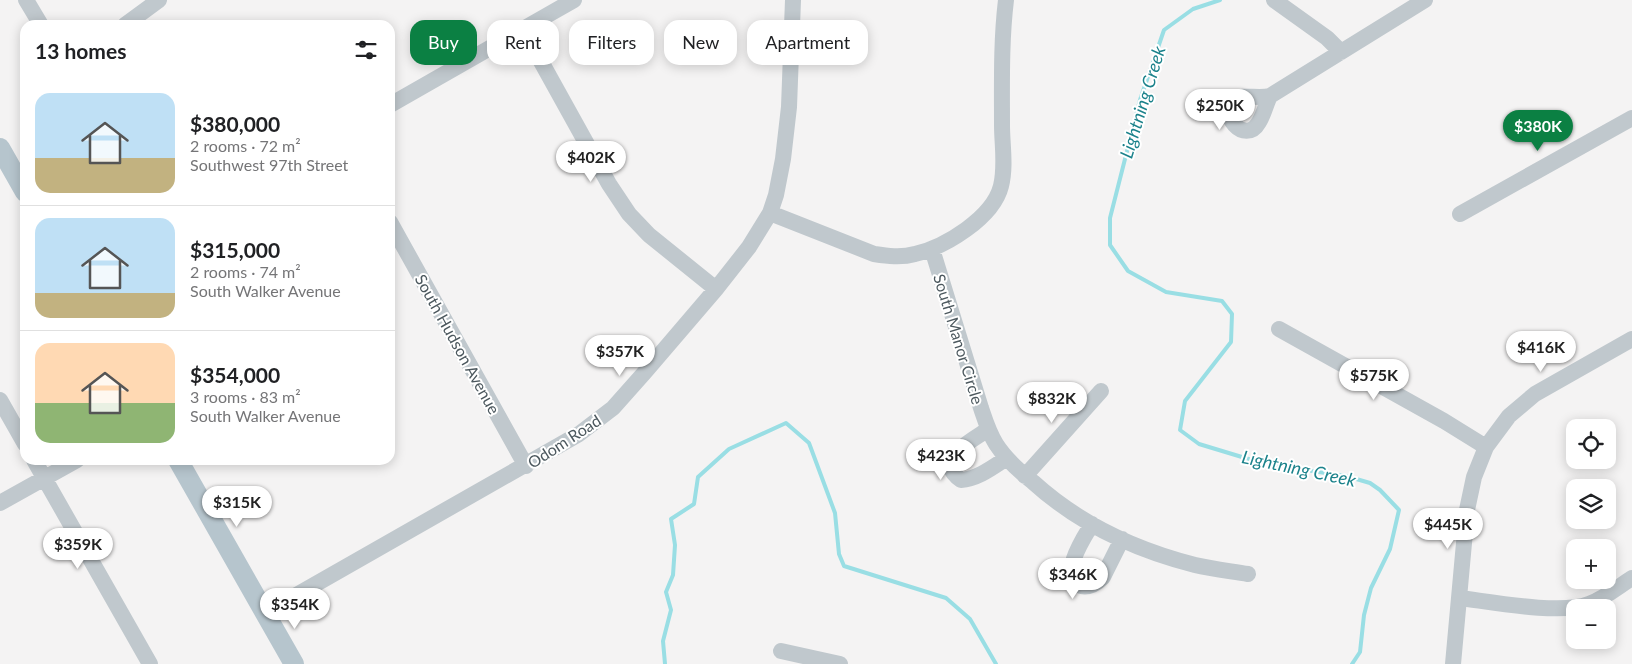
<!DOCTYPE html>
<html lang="en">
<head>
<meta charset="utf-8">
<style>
  :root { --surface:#fff; --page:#f2f2f2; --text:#202124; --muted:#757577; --line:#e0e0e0; --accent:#0b8043 }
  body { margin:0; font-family:Lato,sans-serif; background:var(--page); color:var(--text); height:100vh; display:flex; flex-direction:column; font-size:19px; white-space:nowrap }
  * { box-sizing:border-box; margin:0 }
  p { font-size:16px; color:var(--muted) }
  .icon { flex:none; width:28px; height:28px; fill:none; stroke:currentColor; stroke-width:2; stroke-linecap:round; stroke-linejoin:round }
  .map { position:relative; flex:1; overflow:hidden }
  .drawer { position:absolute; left:20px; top:20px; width:375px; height:445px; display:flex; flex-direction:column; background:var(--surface); border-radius:15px; box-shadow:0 2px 12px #0003 }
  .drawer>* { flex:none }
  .guide { position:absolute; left:410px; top:20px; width:475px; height:45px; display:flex; gap:10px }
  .controls { position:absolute; left:1566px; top:419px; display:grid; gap:10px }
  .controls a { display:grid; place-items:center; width:50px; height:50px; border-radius:10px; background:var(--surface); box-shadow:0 2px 12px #0003; font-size:25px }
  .price { position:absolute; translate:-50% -42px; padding:0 11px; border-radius:18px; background:#fff; color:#222; font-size:16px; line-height:32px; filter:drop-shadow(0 1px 2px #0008) }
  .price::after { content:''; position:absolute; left:50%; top:30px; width:15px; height:11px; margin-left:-8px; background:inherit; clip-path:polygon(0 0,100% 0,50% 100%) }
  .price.on { background:var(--accent); color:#fff }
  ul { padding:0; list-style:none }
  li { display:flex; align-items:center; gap:15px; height:125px; padding:0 15px }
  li+li { border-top:1px solid var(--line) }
  li span { display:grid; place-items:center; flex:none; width:140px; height:100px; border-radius:15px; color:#555 }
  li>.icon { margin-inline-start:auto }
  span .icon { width:60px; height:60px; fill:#fffc; stroke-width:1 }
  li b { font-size:21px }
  h2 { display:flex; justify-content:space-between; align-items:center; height:60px; padding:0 15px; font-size:21px }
  .pill { padding:0 18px; border-radius:15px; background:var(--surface); box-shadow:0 2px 12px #0003; font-size:18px; line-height:45px }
  .pill.on { background:var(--accent); color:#fff }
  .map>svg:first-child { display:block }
</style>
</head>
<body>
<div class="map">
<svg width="1632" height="664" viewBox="0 0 1632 664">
  <rect width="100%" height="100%" fill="#f4f3f3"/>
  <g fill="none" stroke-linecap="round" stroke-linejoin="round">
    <!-- stream -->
    <path stroke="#99dee4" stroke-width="4" d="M1220,0L1193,9L1164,30L1140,100L1110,218V245L1128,271L1166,292L1222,301L1232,314L1231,342L1185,401L1180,430L1199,444L1265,464L1346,476L1370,483L1380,490L1399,510L1390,549L1371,588L1364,615L1360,652L1352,664
      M665,664L663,641L671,610L666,592L673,575L675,545L671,519L694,504L698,477L729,449L786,423L809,443L835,513L839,554L844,566L946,598L970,619L996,664"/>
    <!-- minor -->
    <path stroke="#c0c8cd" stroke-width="16" d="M26,0L41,25
      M1274,0L1327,38L1341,52
      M125,25L159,0
      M523,29L609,184L629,214L649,235L716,289
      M1270,96C1266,104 1264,114 1259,122C1245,147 1216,112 1235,99C1242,94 1259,99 1270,96L1425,0
      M390,105L574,0
      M770,213L874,254C887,256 901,258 915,254C945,247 993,218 1001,186C1006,166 1002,145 1002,125C1002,83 1001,41 1006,0
      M1460,214L1632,118
      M390,222L526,466
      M932,249L981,408C985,420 989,433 996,444C1005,458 1019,471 1033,482C1078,523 1136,550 1195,565C1212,569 1230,571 1248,574
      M1279,329L1444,421L1486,447
      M0,400L25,444
      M988,429C973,441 931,459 961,480C978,479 993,467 1007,458
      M34,460L150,664
      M1025,476L1101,391
      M0,503L77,460
      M1092,524C1083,539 1059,574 1081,586C1090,588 1097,583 1103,577L1122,539
      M1460,598C1492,602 1561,615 1589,604C1605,598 1618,587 1632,578
      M265,613L579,434L613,408L645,372L716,289L749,247L770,213L776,195L783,159L789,107L793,0
      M781,651L840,664
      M1453,664L1467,510L1474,477L1486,447L1509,416L1535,394L1632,339"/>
    <!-- major -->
    <path stroke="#b6c5cd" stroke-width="20" d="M0,148L25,192
      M178,460L294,664"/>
  </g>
  <g text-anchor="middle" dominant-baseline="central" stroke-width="4" stroke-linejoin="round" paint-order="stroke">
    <!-- street labels -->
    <g font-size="16" fill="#4c585e" stroke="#fff">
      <text transform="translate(959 339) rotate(73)">South Manor Circle</text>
      <text transform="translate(458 344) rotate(61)">South Hudson Avenue</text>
      <text transform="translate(564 441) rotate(-33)">Odom Road</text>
    </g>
    <!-- water labels -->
    <g font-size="18" font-style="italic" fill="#1b828b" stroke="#fff">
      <text transform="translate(1142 102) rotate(-73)">Lightning Creek</text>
      <text transform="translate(1299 468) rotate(12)">Lightning Creek</text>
    </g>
  </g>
</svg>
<div class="controls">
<a><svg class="icon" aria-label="locate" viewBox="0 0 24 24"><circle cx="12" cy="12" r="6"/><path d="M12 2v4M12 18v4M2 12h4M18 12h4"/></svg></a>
<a><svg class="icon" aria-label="layers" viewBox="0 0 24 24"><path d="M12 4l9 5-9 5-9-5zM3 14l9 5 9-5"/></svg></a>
<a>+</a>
<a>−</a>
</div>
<b class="price" style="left:1220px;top:131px">$250K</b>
<b class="price on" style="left:1538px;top:152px">$380K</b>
<b class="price" style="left:591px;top:183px">$402K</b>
<b class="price" style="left:1541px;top:373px">$416K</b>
<b class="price" style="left:620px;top:377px">$357K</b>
<b class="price" style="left:1374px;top:401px">$575K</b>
<b class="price" style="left:1052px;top:424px">$832K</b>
<b class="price" style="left:941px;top:481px">$423K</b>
<b class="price" style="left:237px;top:528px">$315K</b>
<b class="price" style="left:1448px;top:550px">$445K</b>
<b class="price" style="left:78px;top:570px">$359K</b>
<b class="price" style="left:1073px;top:600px">$346K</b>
<b class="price" style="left:295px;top:630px">$354K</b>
<div class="guide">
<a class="pill on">Buy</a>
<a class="pill">Rent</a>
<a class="pill">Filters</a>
<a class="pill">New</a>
<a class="pill">Apartment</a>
</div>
<section class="drawer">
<h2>13 homes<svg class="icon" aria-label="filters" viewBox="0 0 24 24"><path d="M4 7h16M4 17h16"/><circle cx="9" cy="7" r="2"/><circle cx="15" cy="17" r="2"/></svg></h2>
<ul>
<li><span style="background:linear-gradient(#bfe0f5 65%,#c2b280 0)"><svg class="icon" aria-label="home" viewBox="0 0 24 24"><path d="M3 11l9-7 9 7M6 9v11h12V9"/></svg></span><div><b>$380,000</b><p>2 rooms · 72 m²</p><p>Southwest 97th Street</p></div></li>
<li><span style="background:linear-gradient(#bfe0f5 75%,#c2b280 0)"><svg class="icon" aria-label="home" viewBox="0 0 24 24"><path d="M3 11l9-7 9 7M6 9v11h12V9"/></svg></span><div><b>$315,000</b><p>2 rooms · 74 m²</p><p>South Walker Avenue</p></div></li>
<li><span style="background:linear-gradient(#ffd9b3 60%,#8fb573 0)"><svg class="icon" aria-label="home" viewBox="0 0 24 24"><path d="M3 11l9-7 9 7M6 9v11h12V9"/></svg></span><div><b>$354,000</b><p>3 rooms · 83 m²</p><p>South Walker Avenue</p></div></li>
</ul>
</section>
</div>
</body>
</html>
